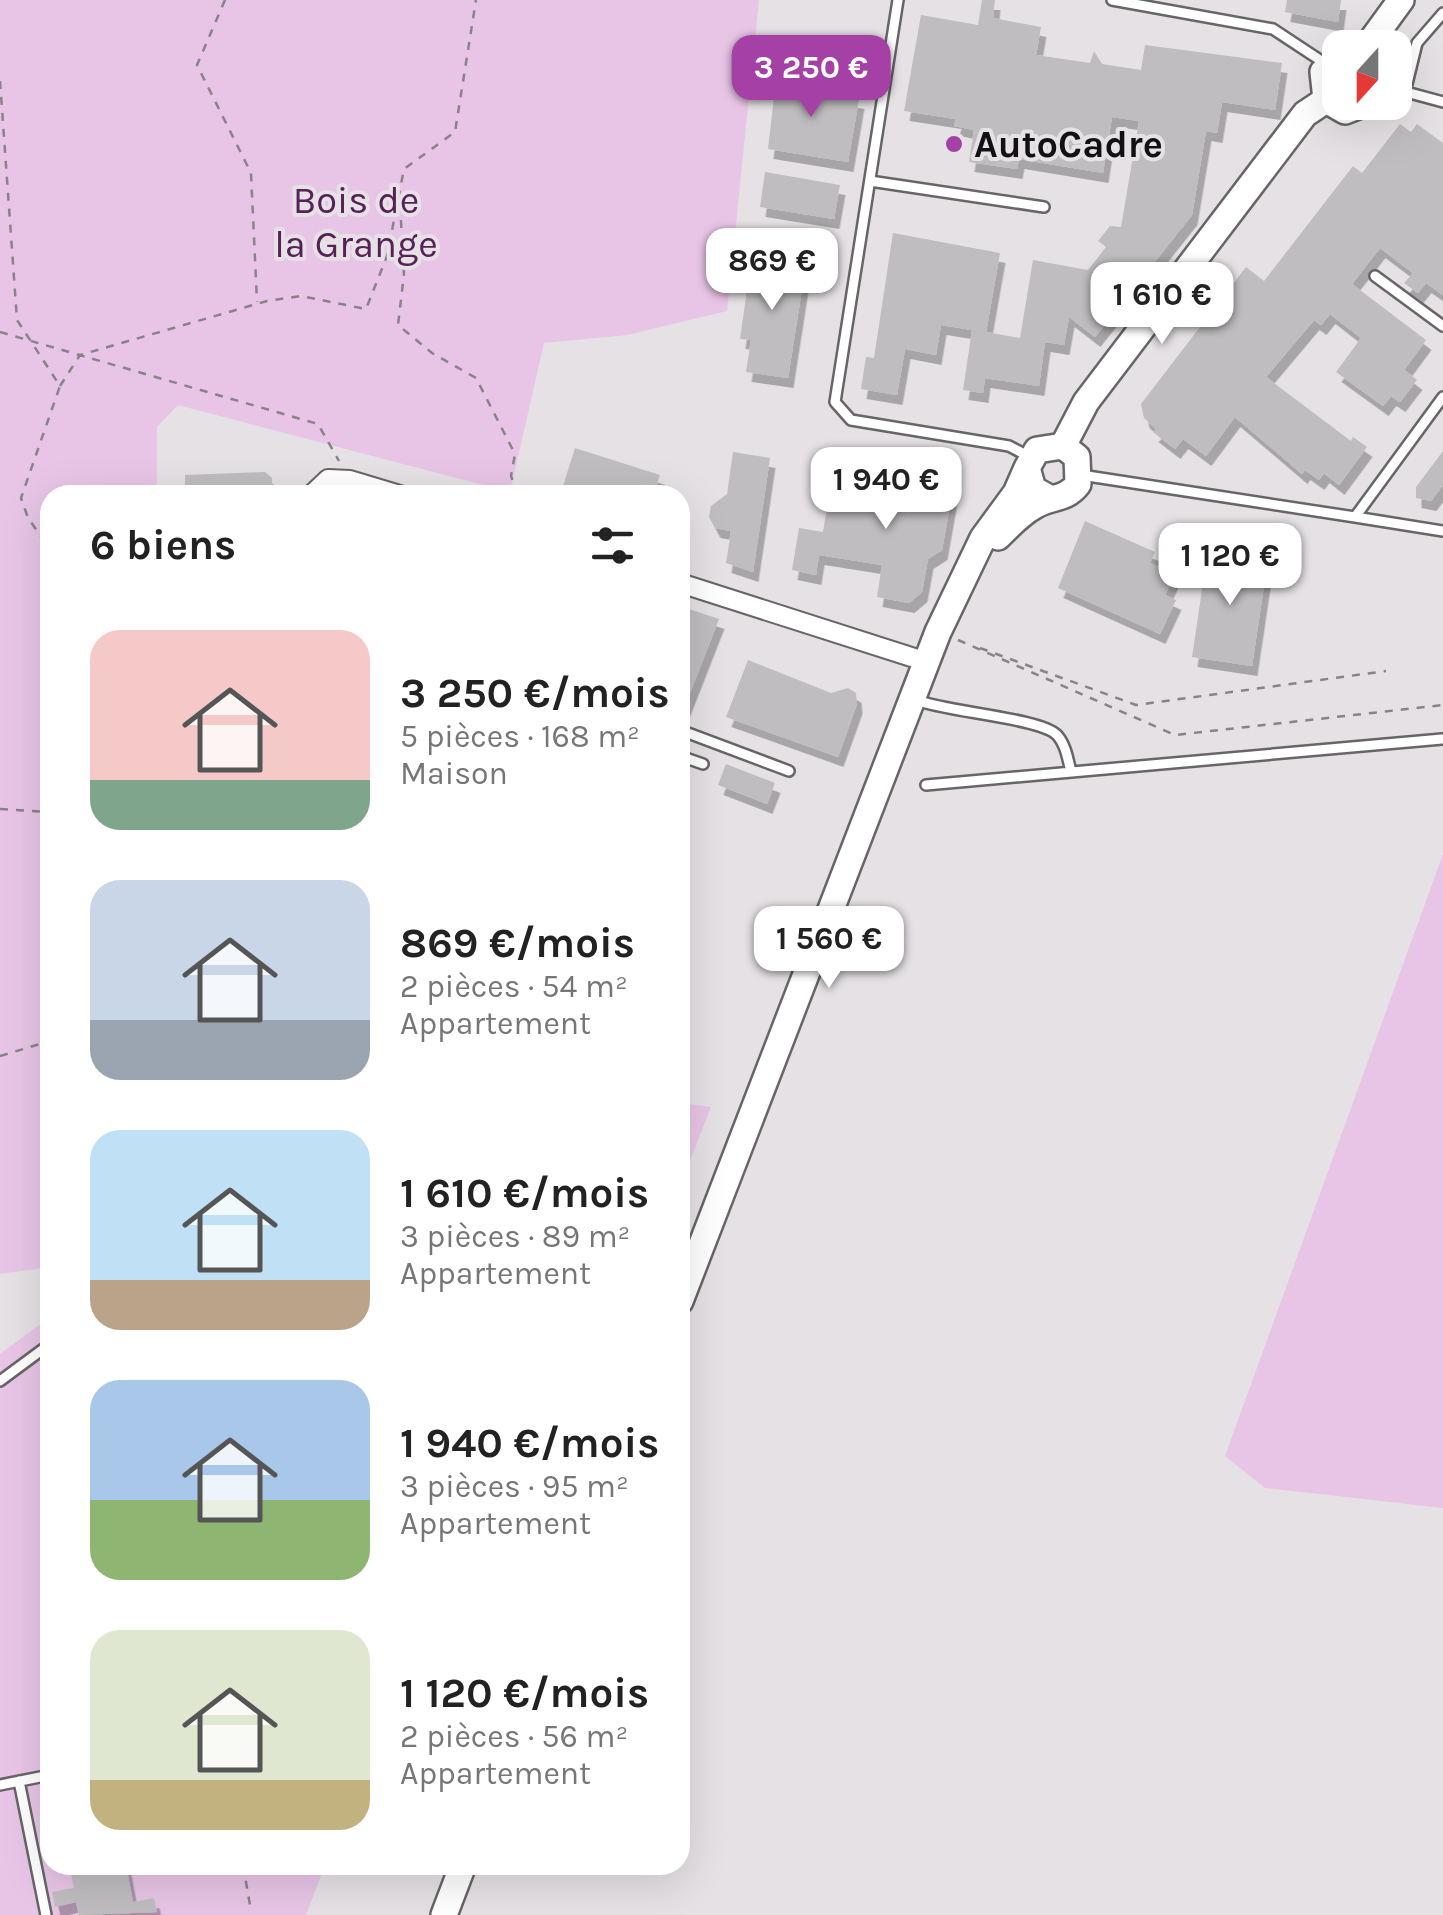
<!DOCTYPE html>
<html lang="fr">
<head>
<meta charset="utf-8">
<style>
  :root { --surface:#fff; --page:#f2f2f2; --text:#222; --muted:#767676; --accent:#a541a6 }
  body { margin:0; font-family:Karla,sans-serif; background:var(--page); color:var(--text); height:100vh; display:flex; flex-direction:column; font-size:38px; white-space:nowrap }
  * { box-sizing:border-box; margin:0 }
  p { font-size:32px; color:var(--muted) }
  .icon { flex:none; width:55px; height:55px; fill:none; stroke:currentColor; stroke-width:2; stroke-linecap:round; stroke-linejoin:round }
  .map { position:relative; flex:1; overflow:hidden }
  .side { position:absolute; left:40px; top:485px; width:650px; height:1390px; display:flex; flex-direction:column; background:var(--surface); border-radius:30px; box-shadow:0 10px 40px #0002 }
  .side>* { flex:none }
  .needle { width:65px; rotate:201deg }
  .controls { position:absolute; left:1322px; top:30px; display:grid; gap:20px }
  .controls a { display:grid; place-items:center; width:90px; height:90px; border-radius:20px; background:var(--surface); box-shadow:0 10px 40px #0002; font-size:50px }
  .price { position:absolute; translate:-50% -85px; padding:0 22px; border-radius:20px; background:#fff; color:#222; font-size:32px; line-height:65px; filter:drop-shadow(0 2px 5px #0008) }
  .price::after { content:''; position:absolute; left:50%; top:60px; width:30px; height:22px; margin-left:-15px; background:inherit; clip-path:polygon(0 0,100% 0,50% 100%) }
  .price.current { background:var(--accent); color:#fff }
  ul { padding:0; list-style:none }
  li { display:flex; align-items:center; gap:30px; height:250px; padding:0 50px }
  li span { display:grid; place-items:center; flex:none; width:280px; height:200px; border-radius:30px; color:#555 }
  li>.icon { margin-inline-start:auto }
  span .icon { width:120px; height:120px; fill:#fffc; stroke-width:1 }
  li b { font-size:42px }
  h2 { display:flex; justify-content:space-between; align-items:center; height:120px; padding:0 50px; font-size:42px }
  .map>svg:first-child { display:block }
</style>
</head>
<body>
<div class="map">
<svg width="1443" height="1915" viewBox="0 0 1443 1915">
  <defs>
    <filter id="shadow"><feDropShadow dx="5.5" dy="10" stdDeviation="0" flood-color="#0004"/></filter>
  </defs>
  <rect width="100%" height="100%" fill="#e5e1e5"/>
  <!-- green -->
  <path fill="#e8c5e6" d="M0,0H759L727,311L627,335L544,343L510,492L178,405L157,427V495H50V1267L0,1274Z
    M1443,854V1508L1265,1488L1225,1456Z
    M680,1103L711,1107L680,1186Z
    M50,1317V1865H325L306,1915H0V1354Z"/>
  <!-- building -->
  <path fill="#c0bdc0" filter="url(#shadow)" d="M982,0H995L993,18L1041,27L1036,55L1090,63L1094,51L1102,64L1141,70L1145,45L1282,63L1275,110L1222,102L1217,133L1206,131L1192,215L1095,337L1069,317L1064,345L1045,342L1039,386L985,378L983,393L963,390L972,330L941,325L936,355L905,349L897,395L861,389L866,357L874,358L893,233L1000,253L986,332L1020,338L1033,260L1088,270L1106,247L1098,241L1110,226L1121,227L1139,121L1112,117L1103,173L1019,159L1017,169L969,162L974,130L954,126L956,119L904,111L921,15L978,25Z
    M1287,0H1341L1338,22L1285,12Z
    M777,71L812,76L810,91L859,99L848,162L768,149Z
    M1400,124L1411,132L1417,124L1443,143V295L1426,283L1418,293L1404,283L1413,273L1380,248L1352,284L1426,340L1404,370L1417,380L1400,402L1391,396L1383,406L1336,372L1361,338L1330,314L1321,325L1314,320L1266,377L1351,441L1353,437L1367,447L1339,485L1324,473L1319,480L1305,470L1302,474L1235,417L1206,456L1183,439L1175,449L1153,432L1156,429L1144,418L1141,404L1246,267L1264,281L1353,166L1362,173Z
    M765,172L840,185L834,219L760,207Z
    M777,251L793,254L792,261L806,263L788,378L746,372L751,340L740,339L752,255L776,258Z
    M575,448L660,475L653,495H591L563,486Z
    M1443,451V485L1431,501L1416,498V487Z
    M733,452L770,458L753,572L726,563L731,531L715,528L709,517L711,506L727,494Z
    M900,462L956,472L942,550L928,559L922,592L909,603L877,597L882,565L819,555L816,575L792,570L799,528L823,532L831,482L848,485L844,508L891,515Z
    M265,472L272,478V487L258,495H185V475Z
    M1085,521L1155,552L1150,563L1175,574L1165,595L1176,600L1160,634L1058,588Z
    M1208,549L1268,559L1252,666L1192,657Z
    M680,606L719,619L681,716H680Z
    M748,660L831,693L848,688L856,693L857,704L838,757L726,717Z
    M726,764L775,783L767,804L718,785Z
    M69,1865H126L133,1902L154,1898L157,1912L79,1915L76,1902L55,1907L52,1892L74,1888Z"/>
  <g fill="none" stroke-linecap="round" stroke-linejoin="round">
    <!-- service casing -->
    <g stroke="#686568" stroke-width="14">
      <path id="service" d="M898,0L835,402L851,420L1009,446L1028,456
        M1112,0L1273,29L1326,64
        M1395,89L1443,102
        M1405,92L1417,43L1443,13
        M870,181L1044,207
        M1375,276L1443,326
        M1443,397L1355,517L1443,531
        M1081,475L1355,517
        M916,700C947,712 1040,718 1057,735C1066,745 1068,760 1071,772
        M680,730L789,771
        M680,756L703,764
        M926,785L1442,739
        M0,1381L50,1344
        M19,1781L46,1915
        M0,1785L50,1775"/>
    </g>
    <!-- minor casing -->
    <g stroke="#686568" stroke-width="22">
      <path id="minor" d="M311,495L328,479L350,480L400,495
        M680,583L927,662"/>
    </g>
    <!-- secondary casing -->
    <g stroke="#686568" stroke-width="30">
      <path id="secondary" d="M1366,48L1401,0
        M1340,58L1323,72L1326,100L1345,111L1368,102
        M1063,446L1086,402L1305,114L1326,100
        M998,537C1010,525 1021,513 1036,505C1052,496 1066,500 1078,484L1077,457L1063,446L1037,450L1027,468L1033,489L1049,498
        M680,1301L938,632L983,538L1016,493L1027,468
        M444,1915L463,1865"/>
    </g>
    <!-- path -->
    <path stroke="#878487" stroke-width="2.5" stroke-dasharray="8 8" stroke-linecap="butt" d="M225,0L197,65L251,173L257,302
      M0,81L17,320L60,386L21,498L28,518L47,545L50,569
      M400,204L404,274L398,325L432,353L476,378L515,454L511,476L518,495
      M0,332L318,424L339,461
      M60,386L80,355L267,301L301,296L366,309L387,256L404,169L455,132L476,0
      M958,640L1175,735L1443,705
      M980,648L1136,705L1386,671
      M0,809L50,812
      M0,1056L50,1041
      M243,1865L250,1905"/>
    <!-- service -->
    <use href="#service" stroke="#fff" stroke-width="9"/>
    <!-- minor -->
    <use href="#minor" stroke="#fff" stroke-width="18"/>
    <!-- secondary -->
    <use href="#secondary" stroke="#fff" stroke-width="25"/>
  </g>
  <!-- markers -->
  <circle fill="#a541a6" stroke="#e5e1e5" stroke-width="4" cx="954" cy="144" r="10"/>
  <g text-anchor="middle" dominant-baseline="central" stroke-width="8" stroke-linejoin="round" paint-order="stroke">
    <!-- poi labels -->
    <g font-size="38" font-weight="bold" fill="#121112" stroke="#e5e1e5" text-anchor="start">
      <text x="974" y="144">AutoCadre</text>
    </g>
    <!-- park labels -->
    <g font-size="38" fill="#572058" stroke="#e5e1e5">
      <text x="356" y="200">Bois de<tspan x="356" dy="44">la Grange</tspan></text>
    </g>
  </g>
</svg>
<div class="controls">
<a><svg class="needle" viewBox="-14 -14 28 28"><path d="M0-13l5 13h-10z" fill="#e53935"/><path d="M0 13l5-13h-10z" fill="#767676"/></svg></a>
</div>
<b class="price current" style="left:811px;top:120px">3 250 €</b>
<b class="price" style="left:772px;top:313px">869 €</b>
<b class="price" style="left:1162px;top:347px">1 610 €</b>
<b class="price" style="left:886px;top:532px">1 940 €</b>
<b class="price" style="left:1230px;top:608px">1 120 €</b>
<b class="price" style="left:829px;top:991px">1 560 €</b>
<section class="side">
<h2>6 biens<svg class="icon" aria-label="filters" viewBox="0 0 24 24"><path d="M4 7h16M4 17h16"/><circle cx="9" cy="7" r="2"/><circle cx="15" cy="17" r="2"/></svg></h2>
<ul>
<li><span style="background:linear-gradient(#f6c9c9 75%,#7fa58c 0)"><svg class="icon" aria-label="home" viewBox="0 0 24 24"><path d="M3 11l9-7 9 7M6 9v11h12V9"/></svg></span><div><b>3 250 €/mois</b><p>5 pièces · 168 m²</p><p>Maison</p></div></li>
<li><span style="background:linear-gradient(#c9d6e8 70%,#9aa5b1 0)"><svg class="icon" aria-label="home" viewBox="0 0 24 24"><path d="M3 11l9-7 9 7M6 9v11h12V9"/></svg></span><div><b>869 €/mois</b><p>2 pièces · 54 m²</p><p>Appartement</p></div></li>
<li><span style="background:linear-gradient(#bfe0f5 75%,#b9a48a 0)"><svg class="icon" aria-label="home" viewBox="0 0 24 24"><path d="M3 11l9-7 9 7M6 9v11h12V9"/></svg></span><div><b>1 610 €/mois</b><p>3 pièces · 89 m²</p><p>Appartement</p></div></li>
<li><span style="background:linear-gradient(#a9c7e8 60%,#8fb573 0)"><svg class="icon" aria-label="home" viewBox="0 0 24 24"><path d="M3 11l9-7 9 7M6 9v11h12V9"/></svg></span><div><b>1 940 €/mois</b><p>3 pièces · 95 m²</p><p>Appartement</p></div></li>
<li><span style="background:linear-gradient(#dfe7d0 75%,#c2b280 0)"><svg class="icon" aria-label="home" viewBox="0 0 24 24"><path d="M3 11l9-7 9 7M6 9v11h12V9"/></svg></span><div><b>1 120 €/mois</b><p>2 pièces · 56 m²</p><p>Appartement</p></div></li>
</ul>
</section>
</div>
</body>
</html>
